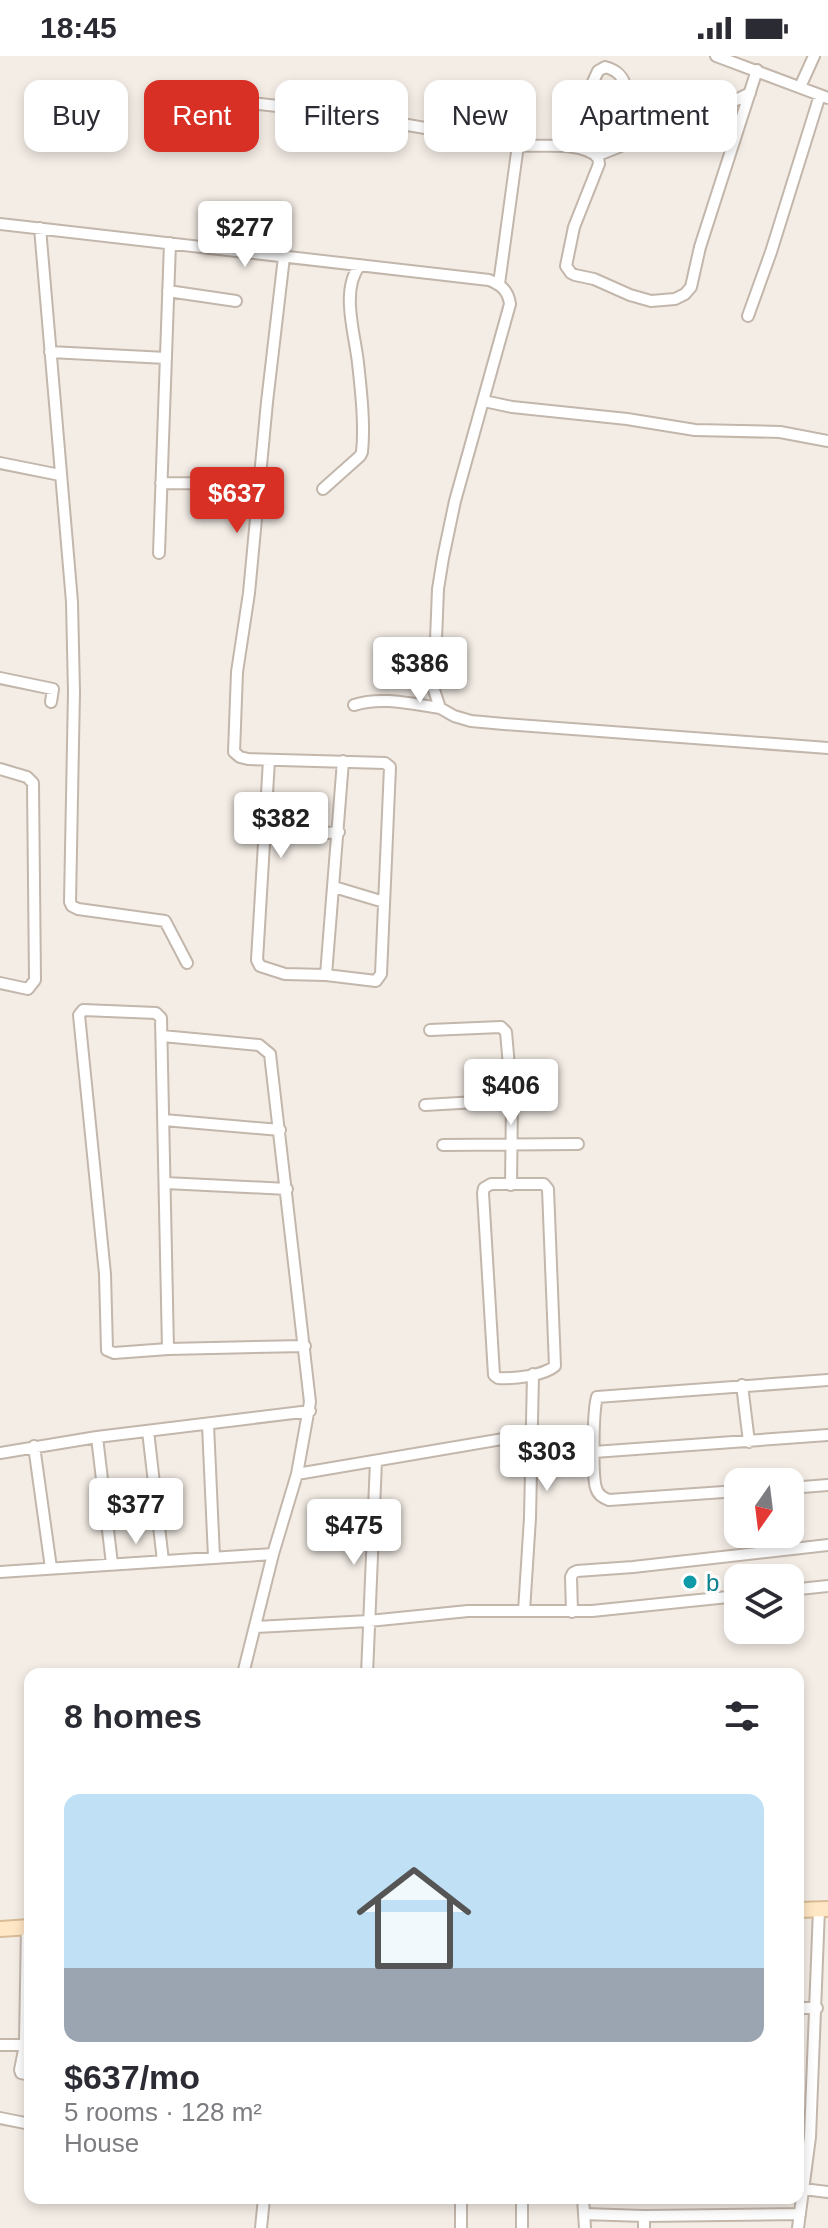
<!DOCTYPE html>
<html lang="en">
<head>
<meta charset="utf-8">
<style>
  :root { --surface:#fff; --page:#f2f2f3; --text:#2b2b33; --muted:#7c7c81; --line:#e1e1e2; --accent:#d93025 }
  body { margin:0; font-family:Helvetica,sans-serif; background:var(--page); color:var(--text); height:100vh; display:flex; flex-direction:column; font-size:30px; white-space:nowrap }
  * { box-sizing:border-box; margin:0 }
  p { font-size:26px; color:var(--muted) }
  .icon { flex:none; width:44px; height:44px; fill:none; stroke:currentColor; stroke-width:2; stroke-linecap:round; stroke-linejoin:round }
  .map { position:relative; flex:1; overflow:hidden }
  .side { position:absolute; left:24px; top:1612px; width:780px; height:536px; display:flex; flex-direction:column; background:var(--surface); border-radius:16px; box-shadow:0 4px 12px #0003 }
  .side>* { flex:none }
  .guide { position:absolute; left:24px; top:24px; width:780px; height:72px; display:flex; gap:16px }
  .needle { width:52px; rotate:194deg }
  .tools { position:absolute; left:724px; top:1412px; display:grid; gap:16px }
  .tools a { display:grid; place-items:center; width:80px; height:80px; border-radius:16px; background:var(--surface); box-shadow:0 4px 12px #0003; font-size:40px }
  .price { position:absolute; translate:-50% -68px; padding:0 18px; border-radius:8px; background:#fff; color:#222; font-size:26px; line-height:52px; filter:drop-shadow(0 2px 4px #0008) }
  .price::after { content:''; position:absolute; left:50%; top:48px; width:24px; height:18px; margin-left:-12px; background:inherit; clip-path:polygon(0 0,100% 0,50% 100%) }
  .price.active { background:var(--accent); color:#fff }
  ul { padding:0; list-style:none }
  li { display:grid; align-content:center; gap:16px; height:424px; padding:0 40px }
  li+li { border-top:2px solid var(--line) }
  li span { display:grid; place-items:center; height:248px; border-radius:16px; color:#555 }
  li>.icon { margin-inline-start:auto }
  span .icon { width:144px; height:144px; fill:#fffc; stroke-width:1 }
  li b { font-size:34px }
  h2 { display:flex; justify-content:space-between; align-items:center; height:96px; padding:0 40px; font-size:34px }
  .pill { padding:0 28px; border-radius:16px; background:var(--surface); box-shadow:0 4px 12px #0003; font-size:28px; line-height:72px }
  .pill.active { background:var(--accent); color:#fff }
  .status { display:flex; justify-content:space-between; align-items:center; height:56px; padding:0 40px; background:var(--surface); direction:ltr }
  .status svg { height:22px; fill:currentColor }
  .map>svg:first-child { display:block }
</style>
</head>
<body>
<div class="status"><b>18:45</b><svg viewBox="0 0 49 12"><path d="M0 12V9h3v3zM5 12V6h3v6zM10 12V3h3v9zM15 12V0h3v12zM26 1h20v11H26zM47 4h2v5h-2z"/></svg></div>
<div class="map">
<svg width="828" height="2172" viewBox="0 0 828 2172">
  <rect width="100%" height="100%" fill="#f4ede6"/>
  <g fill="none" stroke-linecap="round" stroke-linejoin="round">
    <!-- minor casing -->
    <g stroke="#c3b6ab" stroke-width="14">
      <path id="minor" d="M716,0L828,42
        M593,26L598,15L605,11C617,14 623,20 626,32L622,89
        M800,31L814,0
        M219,44C289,50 357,60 425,72C455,77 485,85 516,89C541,92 578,84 598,101L599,108L574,171L566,210L571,217L575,219L594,223L630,239L651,245L675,243L685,238L691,231L700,191L757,14
        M596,100L628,87L698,51L734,45L750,37
        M0,168L489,224C501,229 508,234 510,248L455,445L443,502L438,533L434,634L440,652L454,660L471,665L504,668L828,692
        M40,172L72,546L74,636L70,846L72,850L78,853L165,865L187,907
        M499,228L518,89
        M168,235L236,245
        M748,260L771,196L820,39
        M50,296L166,302
        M484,345L512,351L627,363L695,374L780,376L828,385
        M0,407L60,419
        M161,427L259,428
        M323,433L360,400L362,396C365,369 361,334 358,307C355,278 340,234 360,209
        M159,497L170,187
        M0,622L53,633L51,646
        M354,649C381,640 412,648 440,652
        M269,704L257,904L260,910L285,918L326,919L376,925L381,918L390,711L385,707L248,703L240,701L234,696L237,616L249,537L267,346L284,201
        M0,713L27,721L33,727L35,924L28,933L0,927
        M266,765C287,782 314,778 339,776
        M334,831L384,846
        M326,919L343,705
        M430,974L501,971L506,976L512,1044L511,1129
        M162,980L259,989L270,998L310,1346L297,1418L273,1498L243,1618
        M425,1049L512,1044
        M164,1064L280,1074
        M443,1089L578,1088
        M166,1127L287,1133
        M539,1128H544L548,1133L555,1310C543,1320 514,1323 498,1322L494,1319L483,1137L484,1132L491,1128Z
        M168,1293L161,962L156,957L83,954L79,959L105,1218L107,1294L114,1297L168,1293L305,1290
        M742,1329L749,1386
        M208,1369L214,1501
        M148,1375L163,1505
        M97,1381L112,1508
        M34,1390L51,1512
        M594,1396L828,1379
        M0,1397L97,1381L310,1355
        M297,1418L532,1378
        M790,1432L828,1429
        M738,1435L609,1444C603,1442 598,1439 596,1432C592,1418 593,1355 597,1341L828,1324
        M0,1516L273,1498
        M790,1534L828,1530
        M524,1555L530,1462L533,1318
        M572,1556L571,1521L573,1517L577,1515L633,1511L828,1489
        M256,1571L369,1565L468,1555H592L738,1540
        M367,1618L376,1405
        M27,1871L25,1989L20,2014L21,2017L30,2019
        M798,1952H817
        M0,1989H25
        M0,2062L30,2068
        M803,2133L828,2136
        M461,2142V2172
        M583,2142L585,2172
        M584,2158L644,2160L800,2158
        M261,2172L264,2142
        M522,2172V2142
        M644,2172V2160
        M798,2172L810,2081L819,1853"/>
    </g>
    <!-- secondary casing -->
    <g stroke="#d9bc96" stroke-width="18">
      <path id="secondary" d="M798,1854L828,1853
        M0,1873L30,1871"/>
    </g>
    <!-- minor -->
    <use href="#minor" stroke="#fff" stroke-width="10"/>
    <!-- secondary -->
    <use href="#secondary" stroke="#ffe7c5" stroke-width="14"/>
  </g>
  <!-- markers -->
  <circle fill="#0f9aa8" stroke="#fff" stroke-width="3" cx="690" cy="1526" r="8"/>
  <g text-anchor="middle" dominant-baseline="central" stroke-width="6" stroke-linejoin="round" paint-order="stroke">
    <!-- culture labels -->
    <g font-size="24" fill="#0d838f" stroke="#fff" text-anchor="start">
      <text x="706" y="1526">b</text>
    </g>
  </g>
</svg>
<div class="tools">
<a><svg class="needle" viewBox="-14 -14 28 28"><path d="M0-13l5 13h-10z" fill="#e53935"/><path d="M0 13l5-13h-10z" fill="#7c7c81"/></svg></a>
<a><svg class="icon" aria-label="layers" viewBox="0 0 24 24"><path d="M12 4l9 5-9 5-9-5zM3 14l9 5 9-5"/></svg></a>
</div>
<b class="price" style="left:245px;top:213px">$277</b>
<b class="price active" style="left:237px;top:479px">$637</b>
<b class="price" style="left:420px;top:649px">$386</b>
<b class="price" style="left:281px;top:804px">$382</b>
<b class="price" style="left:511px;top:1071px">$406</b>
<b class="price" style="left:547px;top:1437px">$303</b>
<b class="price" style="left:136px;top:1490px">$377</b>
<b class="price" style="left:354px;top:1511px">$475</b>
<div class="guide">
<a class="pill">Buy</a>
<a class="pill active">Rent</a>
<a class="pill">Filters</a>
<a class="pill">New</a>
<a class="pill">Apartment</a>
</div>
<section class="side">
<h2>8 homes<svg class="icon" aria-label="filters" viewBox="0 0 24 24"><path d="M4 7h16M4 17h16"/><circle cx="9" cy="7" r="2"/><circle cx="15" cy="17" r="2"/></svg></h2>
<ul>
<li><span style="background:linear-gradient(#bfe0f5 70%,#9aa5b1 0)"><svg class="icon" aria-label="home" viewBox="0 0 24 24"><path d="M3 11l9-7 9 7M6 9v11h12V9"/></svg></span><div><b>$637/mo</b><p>5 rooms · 128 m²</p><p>House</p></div></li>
</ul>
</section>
</div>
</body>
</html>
